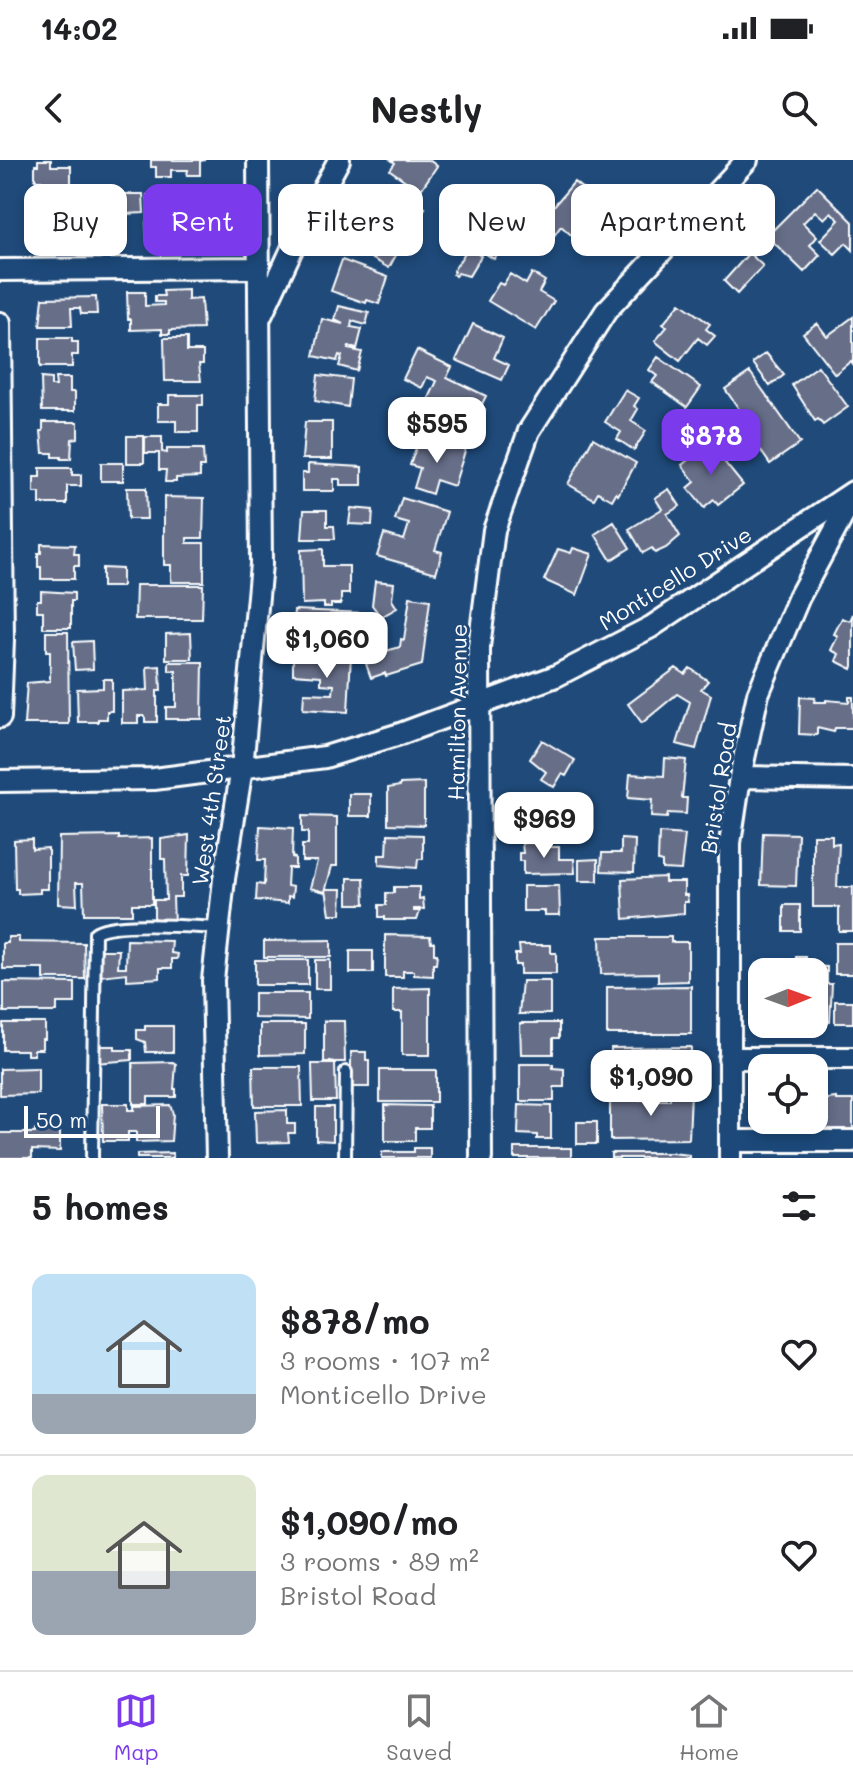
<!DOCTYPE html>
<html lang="en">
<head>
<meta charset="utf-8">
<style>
  :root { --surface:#fff; --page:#f2f2f2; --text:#202124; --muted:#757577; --line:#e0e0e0; --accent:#7c3aed }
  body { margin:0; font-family:Mali,sans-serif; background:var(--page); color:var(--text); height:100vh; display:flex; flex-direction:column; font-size:30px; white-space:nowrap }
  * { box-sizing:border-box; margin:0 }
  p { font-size:26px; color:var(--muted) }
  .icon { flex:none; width:44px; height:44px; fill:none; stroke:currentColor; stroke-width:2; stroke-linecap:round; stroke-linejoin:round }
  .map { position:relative; height:998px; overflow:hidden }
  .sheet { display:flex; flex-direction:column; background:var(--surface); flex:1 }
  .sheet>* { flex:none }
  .guide { position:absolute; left:24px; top:24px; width:806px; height:72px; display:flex; gap:16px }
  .needle { width:52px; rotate:89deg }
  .fabs { position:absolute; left:748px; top:798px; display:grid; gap:16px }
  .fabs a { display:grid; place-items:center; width:80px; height:80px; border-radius:16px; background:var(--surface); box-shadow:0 4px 12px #0003; font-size:40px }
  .scale { position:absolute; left:24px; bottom:20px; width:136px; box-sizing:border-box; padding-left:8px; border:4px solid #fff; border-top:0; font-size:22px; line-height:28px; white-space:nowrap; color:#fff; -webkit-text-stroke:6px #1f4a7a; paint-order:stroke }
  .price { position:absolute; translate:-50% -68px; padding:0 18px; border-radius:16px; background:#fff; color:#222; font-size:26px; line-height:52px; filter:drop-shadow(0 2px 4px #0008) }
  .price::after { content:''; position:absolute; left:50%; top:48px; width:24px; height:18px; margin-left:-12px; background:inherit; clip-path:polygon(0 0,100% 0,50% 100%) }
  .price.on { background:var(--accent); color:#fff }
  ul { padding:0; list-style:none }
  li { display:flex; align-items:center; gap:24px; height:200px; padding:0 32px }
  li+li { border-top:2px solid var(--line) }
  li span { display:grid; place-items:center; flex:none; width:224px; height:160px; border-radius:16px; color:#555 }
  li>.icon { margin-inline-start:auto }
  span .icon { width:96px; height:96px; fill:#fffc; stroke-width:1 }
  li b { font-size:34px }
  h2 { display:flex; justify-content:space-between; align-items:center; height:96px; padding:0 32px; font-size:34px }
  .pill { padding:0 28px; border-radius:16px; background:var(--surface); box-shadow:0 4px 12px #0003; font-size:28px; line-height:72px }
  .pill.on { background:var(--accent); color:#fff }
  .status { display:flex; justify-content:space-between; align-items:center; height:56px; padding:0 40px; background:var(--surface); direction:ltr }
  .status svg { height:22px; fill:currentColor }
  header { display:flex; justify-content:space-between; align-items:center; height:104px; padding:0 32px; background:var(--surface); font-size:36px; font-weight:700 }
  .tabs { display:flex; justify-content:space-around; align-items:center; height:112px; border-top:2px solid var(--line); background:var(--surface); font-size:22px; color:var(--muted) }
  .tabs a { display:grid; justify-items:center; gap:4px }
  .tabs .on { color:var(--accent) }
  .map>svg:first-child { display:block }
</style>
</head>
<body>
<div class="status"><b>14:02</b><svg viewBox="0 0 49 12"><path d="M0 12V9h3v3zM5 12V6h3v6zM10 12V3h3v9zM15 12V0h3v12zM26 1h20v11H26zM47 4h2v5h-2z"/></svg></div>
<header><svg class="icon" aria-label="back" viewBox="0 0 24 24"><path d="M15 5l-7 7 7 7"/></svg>Nestly<svg class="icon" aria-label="search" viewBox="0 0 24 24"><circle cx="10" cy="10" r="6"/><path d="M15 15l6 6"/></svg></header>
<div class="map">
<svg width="853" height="998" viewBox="0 0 853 998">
  <rect width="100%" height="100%" fill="#1f4a7a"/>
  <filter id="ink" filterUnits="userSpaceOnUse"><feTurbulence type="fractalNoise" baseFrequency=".0125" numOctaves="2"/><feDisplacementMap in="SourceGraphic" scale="16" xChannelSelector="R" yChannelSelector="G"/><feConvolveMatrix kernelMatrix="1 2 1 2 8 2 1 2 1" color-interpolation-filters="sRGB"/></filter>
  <g filter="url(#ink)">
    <!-- building -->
    <path fill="#666e88" stroke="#fff" stroke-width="2" d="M38,0H51V6H71V32H53L54,36H41V20H35V5H38Z
      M151,0H205L200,1V15H187L188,10H171V17H156V7H151Z
      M391,0H429L437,6L420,31L390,10L395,3Z
      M574,22L588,33L581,41L599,56L594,61L604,69L595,81L584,74L578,81L561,66L546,87L527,72L540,57L543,59Z
      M382,23L425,48L419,59L415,57L408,69L373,49L378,40L374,38Z
      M817,26L853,62V90L846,83L835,94L820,80L839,60L831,52L824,59L815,51L803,63L817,77L810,85L820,95L804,112L767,76Z
      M194,33V37L202,36V49H197L200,75L147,77L146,62H150L147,35Z
      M125,34H143L144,53L126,54Z
      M39,47L71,48V64H65V75H39V65H35V57L39,56Z
      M82,47H118V69L83,67Z
      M363,59L393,76L386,90L396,95L389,108L348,85Z
      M479,70L503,85L494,99L470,84Z
      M468,88L481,96L469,116L458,113L455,116L453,114L455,108Z
      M749,93L763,106L737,134L724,121Z
      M342,100L388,117L379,144L367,140L366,143L331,131Z
      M532,113L545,121L539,132L554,141L536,170L488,141L499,123L503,125L510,114L526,124Z
      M188,130V140L201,139L203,169L170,170V174H162V169L131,170V159H128L127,132H145V146L164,145V142H155V136H164L163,131Z
      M96,137L97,154H81L80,148H71L72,166H40L43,138Z
      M680,143L710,164L706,169L715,176L707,185L698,178L680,201L655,181L667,167L663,164Z
      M339,146L369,153L366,165L352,161L351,167L362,169L357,189L349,187L348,189L362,192L357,211L339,206L342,196L339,195L337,201L314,196L322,159L343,164L335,160Z
      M853,157V204L851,201L835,214L803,173L817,163L827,176Z
      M473,164L503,178L494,198L509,205L502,220L456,200Z
      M40,178H72V182H78V195H72V207H40Z
      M164,178H187V191H203V204H199L201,221H165Z
      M417,190L452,207L447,217L486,236L481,246L485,249L484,255L478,267L473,265L468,275L455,268L457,265L452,263L449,269L433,261L435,257L423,251L437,221L427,217L422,228L403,219Z
      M766,193L784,215L770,226L753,203Z
      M658,197L701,227L687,247L652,222L657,216L649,210Z
      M818,206L848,247L823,265L818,259L815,261L792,225Z
      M750,212L800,283L770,304L743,265L748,262L725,229Z
      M318,215L351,219L348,247L315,241Z
      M41,218L51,219V226H56L55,218H70V232H75V251H42Z
      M625,230L639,238L634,246L638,249L631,261L646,271L634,290L617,279L621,272L605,262Z
      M169,235H203V245H198V272H176V261H158V244H169Z
      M43,262H78V278L72,279L71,299H61V297H53V293H43L41,271H43Z
      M305,262H332V299H302Z
      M127,276H144V303H127Z
      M145,277H162V292L167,293V289H203L204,307H200V317L176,318V322H165L166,310H159V293H145Z
      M593,278L636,303L618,335L616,333L612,340L598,332L594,339L568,324Z
      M438,279L466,288L454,326L436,320L432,334L414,328L420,308L410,305L417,285L434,291Z
      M709,283L743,325L718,345L714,340L704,348L688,328L695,322L682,305Z
      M101,303H123V321H101Z
      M308,304L362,307V325H340V319H334V331H302V313H308Z
      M40,308H72V315H81V326H67V344H40V333H34V317H40Z
      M127,328H146L147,359H128Z
      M669,329L680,346L667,354L680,376L666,388L655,393L652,388L643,393L629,369L662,349L655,338Z
      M164,337L204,338L203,378H187V383H204V422H171V405H164Z
      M402,338L447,352L435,390L442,392L436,413L377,396L384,374L404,380L409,364L395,360Z
      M351,348L373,350L372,365L349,364Z
      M304,350H327V366H334L335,379H302Z
      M614,362L630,388L611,400L595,374Z
      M41,384L75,385L74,394H79V406H74V419H41V407H38V393H41Z
      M573,388L592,394L577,435L544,420L558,389L571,393Z
      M323,389V406H349V434H341V444H331V447H324V443L302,444L301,390Z
      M102,408L122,409V427H102Z
      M375,421L394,423L392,440L397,448L381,457L372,445Z
      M136,425H203L202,459H135Z
      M41,431L74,433V441H71V468H43V451H37V440H41Z
      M410,437L430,440L422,505L386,516L385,513L371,518L366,504L381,499L379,493L400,487L401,479L404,480Z
      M294,450L364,453L362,493L336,492L337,469L293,467Z
      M853,454V506L852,509L836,501L839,494L831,490L838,476L834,474L842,458L850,461Z
      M46,472H68L69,564H24L27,523L50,521V491H46Z
      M191,473L192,499H166V474Z
      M92,481L93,509L75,510L73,482Z
      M311,493L351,495L348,552L303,549L304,533L333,534L334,525L321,524V516L293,514V497L311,498Z
      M169,502H203L202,559H166V547H176V511H169Z
      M160,506L161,531H157V562H145V556H138V563H122V531L148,530L147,507Z
      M676,508L685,514L690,508L708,521L701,529L711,535L696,589L677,584L690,542L677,534L642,563L628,544Z
      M103,519H112V551H107V559H98V562H78L77,529L103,528Z
      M800,537L815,538L814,542H826V540L849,542V537H853V568H835L834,572L817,568V575L799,574Z
      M542,580L575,600L566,616L562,614L554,627L541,619L546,612L530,599Z
      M665,598L686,600L682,638H687L686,654L668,653L667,658L651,657L652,640L628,638L630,614L664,616Z
      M424,623V665L388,664V628L400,626V624Z
      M349,634H371V656H349Z
      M523,642H562L561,671H549V668H523Z
      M302,656L337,657V706H332L325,732L310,728L317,701H302V685H308V672H302Z
      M260,666L293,668L292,697L295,698V708H288L287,726L293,727L292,737L288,736V743L256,740L257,724L264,725L265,700H258Z
      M659,673L685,675L681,710L662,709V702L658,701Z
      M763,673L798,674L796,726L761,725Z
      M388,674L423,675V699H418L417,708L379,705V695H387Z
      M189,675L188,716H181V737H173L174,764H154V740H166L165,699H161V679Z
      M813,675H832V684L839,683L837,727H853V771H839V747H813Z
      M119,676V679L152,678V744H132V754H84L83,723H76L77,745L58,744L59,677Z
      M32,679V689L48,688V729H40V733L18,734V729H15L14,680Z
      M621,679L635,680L634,712L601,711L602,693H621Z
      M522,683H551V687H559V699H574L575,713L523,714V701H519V693H523Z
      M598,699V721H579V700Z
      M665,717V722H684V735H687L688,742H684V753L624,759L622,719Z
      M348,718H364L365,744H348Z
      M523,726H559L560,755H545V751H523Z
      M394,727H419V739L423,738L424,749H414V751H420L417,760H385V757H379V745H386V733H394Z
      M326,729H342L341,754H330Z
      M784,745H800V771H784Z
      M385,775L430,776L431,782H434V794H437L436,804H433V816L414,815V811H403V817H385Z
      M8,777H19V782L84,783L85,819H44V809H3V783H8Z
      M600,777H671V782H688V821L658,822V813L601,814Z
      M127,780L172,781L171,793L178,794L177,799H172V808H160V818L127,820V813L100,816V790H119L118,807H126Z
      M331,780V797H264V781Z
      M835,783H853V814H835Z
      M519,785H551V793H556V814H520V805H515V794H520Z
      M350,791H373V813H350Z
      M796,797H806L807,806L827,807V824H832L830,862L814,861V812H795Z
      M255,800H308V825H255Z
      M315,800H330V829H315Z
      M757,804L789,807V812H762V864H756Z
      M522,821H550V854H519Z
      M4,822L75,823V843H57V852H4Z
      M691,826V874H607V827Z
      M430,828V895H402V852H393V829Z
      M254,833H308V859L254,858Z
      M835,841H853V863H835Z
      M324,861H344L345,902H324Z
      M3,863H45V879H42V889H34V895H27V890H3Z
      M520,863H559V878H553V894H521Z
      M260,864H305V894L260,895Z
      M145,866H173V892H146L145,882L137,879V870H145Z
      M95,886H115V890H132V900L95,903Z
      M691,887V928L611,929V888Z
      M351,892H366V900H369V927H351Z
      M173,902L176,904L174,929H176V937H148V944H133V903Z
      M312,904H335L336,941H313Z
      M520,904H553V908L564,909V927H554V941H520Z
      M253,907H301L302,946H254Z
      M38,908V934L0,935V909Z
      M380,910H436V942H380Z
      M670,932H691L689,979L610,980V940H670Z
      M814,933H821V940L836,938V940H853V975H762V960H814Z
      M102,944H128V950H134V946L170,945L173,954L171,981L136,982V972H128V981H103Z
      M385,945L430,946V968H415V981H385Z
      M519,945L551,946V979H537V975L518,974Z
      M316,947H333V981L316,980Z
      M287,950V964H295V973H288L289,982L256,983L255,951Z
      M577,962H597V984H577Z
      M35,970H60V991L32,990V998H0V973H35Z
      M414,988H430V998H382V992H414Z
      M514,988H571V998H514Z
      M173,993V998H137V994Z
      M611,993H671L689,995V998H611Z"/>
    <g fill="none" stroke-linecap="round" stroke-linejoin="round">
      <!-- service casing -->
      <g stroke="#fff" stroke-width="16">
        <path id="service" d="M92,998L95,773C110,760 194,767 219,768
          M345,998L346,912"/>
      </g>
      <!-- minor casing -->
      <g stroke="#fff" stroke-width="26">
        <path id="minor" d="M0,110L258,108
          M262,154L298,76L339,0
          M0,163L3,480L0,557
          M740,617L853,619
          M0,621L154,619L325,597L400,574L556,516L651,467L853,332
          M729,898H853
          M730,981H853
          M217,998L213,820L224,719L242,608L261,404L258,0
          M481,998L479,487L494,370L529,271L606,151L747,0
          M730,998V683L740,617L758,534L799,437L853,337"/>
      </g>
      <!-- service -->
      <use href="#service" stroke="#1f4a7a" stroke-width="10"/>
      <!-- minor -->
      <use href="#minor" stroke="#1f4a7a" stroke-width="20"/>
    </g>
  </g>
  <g text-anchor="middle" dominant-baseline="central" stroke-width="6" stroke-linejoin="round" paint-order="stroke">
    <!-- street labels -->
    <g font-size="22" fill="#fff" stroke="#1f4a7a">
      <text transform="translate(675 418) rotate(-32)">Monticello Drive</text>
      <text transform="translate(457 552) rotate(-89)">Hamilton Avenue</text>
      <text transform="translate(718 628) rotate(-81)">Bristol Road</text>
      <text transform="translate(211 640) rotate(-82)">West 4th Street</text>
    </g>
  </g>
</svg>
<div class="fabs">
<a><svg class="needle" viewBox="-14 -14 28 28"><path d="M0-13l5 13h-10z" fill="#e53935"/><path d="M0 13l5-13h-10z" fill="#757577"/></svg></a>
<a><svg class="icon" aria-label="locate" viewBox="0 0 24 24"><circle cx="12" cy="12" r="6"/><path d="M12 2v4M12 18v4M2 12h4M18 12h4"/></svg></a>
</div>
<div class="scale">50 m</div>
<b class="price" style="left:437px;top:305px">$595</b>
<b class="price on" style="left:711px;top:317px">$878</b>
<b class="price" style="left:327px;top:520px">$1,060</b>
<b class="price" style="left:544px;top:700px">$969</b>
<b class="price" style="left:651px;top:958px">$1,090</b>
<div class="guide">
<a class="pill">Buy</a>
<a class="pill on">Rent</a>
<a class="pill">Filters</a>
<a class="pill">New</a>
<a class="pill">Apartment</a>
</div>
</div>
<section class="sheet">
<h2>5 homes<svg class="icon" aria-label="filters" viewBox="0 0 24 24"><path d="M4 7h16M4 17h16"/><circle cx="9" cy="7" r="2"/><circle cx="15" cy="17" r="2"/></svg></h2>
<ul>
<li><span style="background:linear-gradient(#bfe0f5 75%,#9aa5b1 0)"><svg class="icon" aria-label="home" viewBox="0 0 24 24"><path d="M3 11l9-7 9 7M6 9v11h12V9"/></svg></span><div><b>$878/mo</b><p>3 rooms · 107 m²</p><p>Monticello Drive</p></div><svg class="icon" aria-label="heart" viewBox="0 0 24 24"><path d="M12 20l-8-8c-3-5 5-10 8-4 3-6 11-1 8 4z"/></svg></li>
<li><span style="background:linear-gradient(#dfe7d0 60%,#9aa5b1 0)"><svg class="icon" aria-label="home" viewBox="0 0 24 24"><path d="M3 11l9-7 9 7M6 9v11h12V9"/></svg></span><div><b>$1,090/mo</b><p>3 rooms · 89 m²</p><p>Bristol Road</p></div><svg class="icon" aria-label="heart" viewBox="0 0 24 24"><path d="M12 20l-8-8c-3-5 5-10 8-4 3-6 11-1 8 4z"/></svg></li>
</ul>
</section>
<nav class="tabs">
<a class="on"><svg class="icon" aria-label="map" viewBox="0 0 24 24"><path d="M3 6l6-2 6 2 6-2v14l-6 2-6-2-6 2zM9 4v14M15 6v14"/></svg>Map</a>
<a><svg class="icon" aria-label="saved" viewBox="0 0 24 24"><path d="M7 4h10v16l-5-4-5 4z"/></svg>Saved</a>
<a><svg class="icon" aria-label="home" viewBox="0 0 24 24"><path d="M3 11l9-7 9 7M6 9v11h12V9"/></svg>Home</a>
</nav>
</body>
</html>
